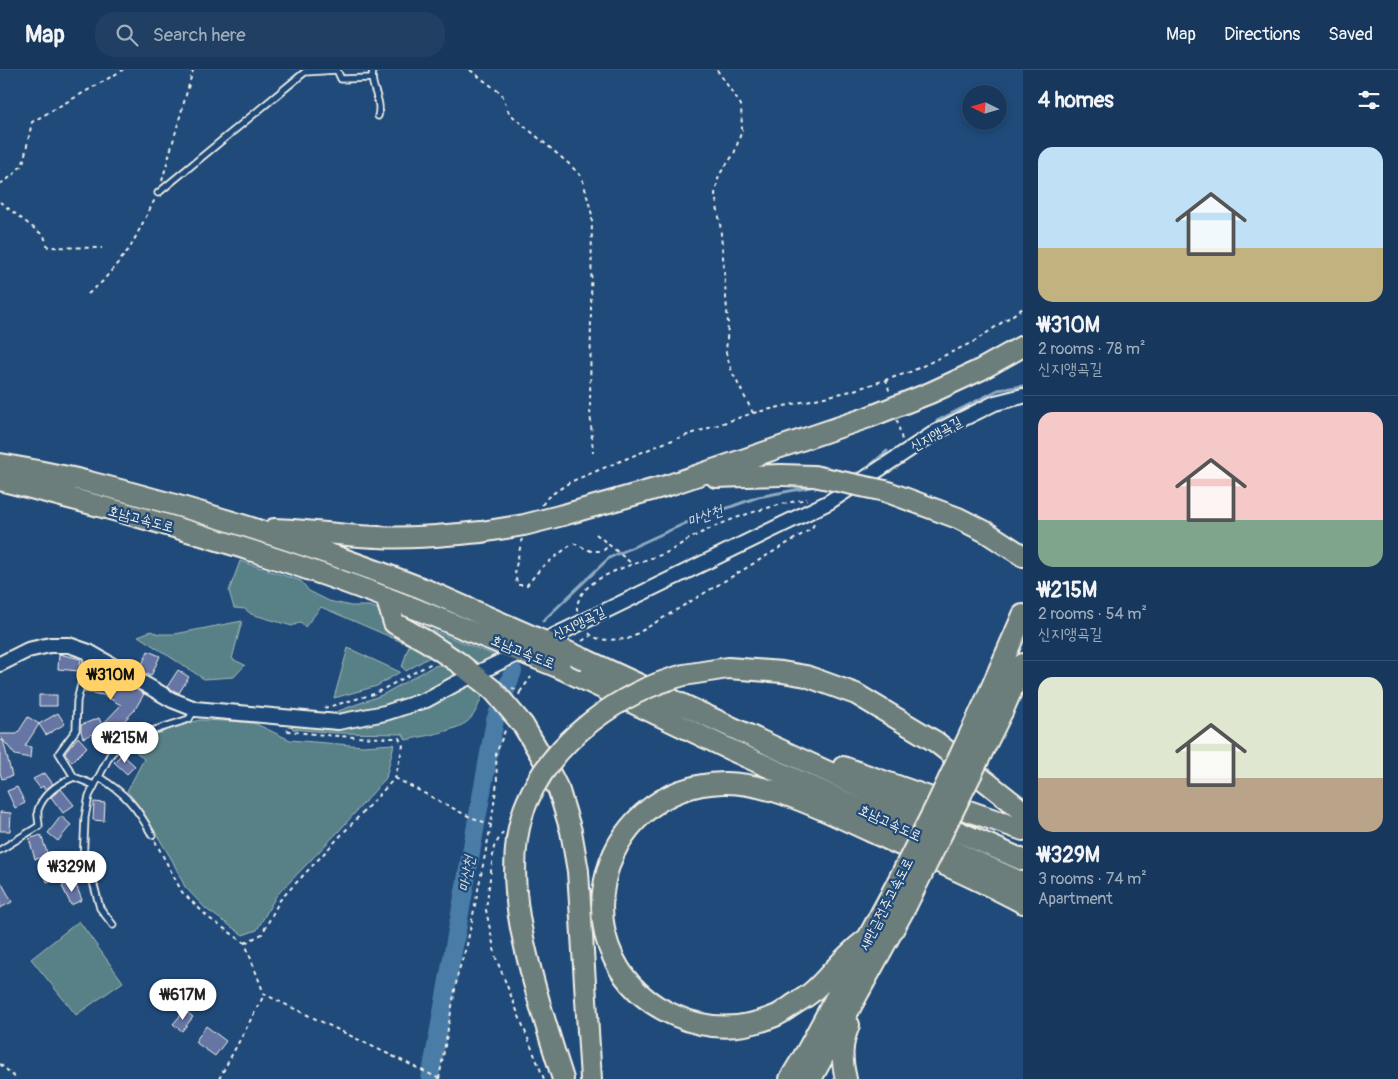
<!DOCTYPE html>
<html lang="en">
<head>
<meta charset="utf-8">
<style>
  :root { --surface:#17385c; --page:#203f62; --text:#f1f3f6; --muted:#9eacbb; --line:#365272; --accent:#ffd166 }
  body { margin:0; font-family:Pangolin,"Poor Story",sans-serif; background:var(--page); color:var(--text); height:100vh; display:flex; flex-direction:column; font-size:19px; white-space:nowrap }
  * { box-sizing:border-box; margin:0 }
  p { font-size:16px; color:var(--muted) }
  .icon { flex:none; width:28px; height:28px; fill:none; stroke:currentColor; stroke-width:2; stroke-linecap:round; stroke-linejoin:round }
  .map { position:relative; flex:1; overflow:hidden }
  .details { display:flex; flex-direction:column; background:var(--surface); width:375px }
  .details>* { flex:none }
  .needle { width:32px; rotate:275deg }
  .tools { position:absolute; left:962px; top:15px; display:grid; gap:10px }
  .tools a { display:grid; place-items:center; width:45px; height:45px; border-radius:50%; background:var(--surface); box-shadow:0 2px 8px #0003,0 0 0 1px var(--line); font-size:25px }
  .price { position:absolute; translate:-50% -42px; padding:0 11px; border-radius:18px; background:#fff; color:#222; font-size:16px; line-height:32px; filter:drop-shadow(0 1px 2px #0008) }
  .price::after { content:''; position:absolute; left:50%; top:30px; width:15px; height:11px; margin-left:-8px; background:inherit; clip-path:polygon(0 0,100% 0,50% 100%) }
  .price.on { background:var(--accent); color:#111 }
  ul { padding:0; list-style:none }
  li { display:grid; align-content:center; gap:10px; height:265px; padding:0 15px }
  li+li { border-top:1px solid var(--line) }
  li span { display:grid; place-items:center; height:155px; border-radius:15px; color:#555 }
  li>.icon { margin-inline-start:auto }
  span .icon { width:90px; height:90px; fill:#fffc; stroke-width:1 }
  li b { font-size:21px }
  h2 { display:flex; justify-content:space-between; align-items:center; height:60px; padding:0 15px; font-size:21px }
  header { display:flex; align-items:center; gap:30px; box-sizing:border-box; height:70px; padding:0 25px; background:var(--surface); border-bottom:1px solid var(--line) }
  header strong { font-size:24px }
  nav { display:flex; gap:28px; margin-inline-start:auto; font-size:18px }
  .search { width:350px; height:45px; background:var(--page); display:flex; align-items:center; gap:12px; box-sizing:border-box; padding:0 18px; border-radius:20px; color:var(--muted); font-size:19px }
  main { display:flex; flex:1; min-height:0 }
  .map>svg:first-child { display:block }
</style>
</head>
<body>
<header>
<strong>Map</strong>
<div class="search"><svg class="icon" aria-label="search" viewBox="0 0 24 24"><circle cx="10" cy="10" r="6"/><path d="M15 15l6 6"/></svg>Search here</div>
<nav><a>Map</a><a>Directions</a><a>Saved</a></nav>
</header>
<main>
<div class="map">
<svg width="1023" height="1009" viewBox="0 0 1023 1009">
  <rect width="100%" height="100%" fill="#1f4a7a"/>
  <filter id="ink" filterUnits="userSpaceOnUse"><feTurbulence type="fractalNoise" baseFrequency=".02" numOctaves="2"/><feDisplacementMap in="SourceGraphic" scale="10" xChannelSelector="R" yChannelSelector="G"/><feConvolveMatrix kernelMatrix="1 2 1 2 8 2 1 2 1" color-interpolation-filters="sRGB"/></filter>
  <g filter="url(#ink)">
    <!-- green -->
    <path fill="#598187" stroke="#a6b9b8" d="M240,491L301,511L309,521L329,531L351,536H370L420,555L496,586L477,596L446,585L428,588L406,601L402,597L409,575L321,537L305,557L301,552L292,556L251,544L245,539L234,538L229,521Z
      M242,551L232,589L245,595L234,607L204,609L138,566L151,561L159,564H175Z
      M348,578L400,602L377,616L334,628Z
      M444,593L462,599L457,605C424,621 370,651 333,643L382,625L432,597Z
      M483,609L486,612C483,624 479,638 471,648C461,661 423,666 406,670L403,664L336,663L293,659L291,654C322,655 353,658 383,652C417,644 451,624 483,609Z
      M200,650L252,652L290,670L363,676L394,674L386,708L338,762L276,826L257,860L243,865L206,839L185,817L172,790L142,740L127,721L144,689L128,675L154,663Z
      M79,851L123,912L76,945L31,889Z"/>
    <g fill="none" stroke-linecap="round" stroke-linejoin="round">
      <!-- stream -->
      <path stroke="#8eaac1" stroke-width="3" d="M937,351L998,320L1023,316
        M851,405L864,401L887,381
        M543,551L609,488L686,453L758,427L816,416"/>
      <!-- river -->
      <path stroke="#4a7ba7" stroke-width="18" d="M430,1009L495,650L513,601"/>
    </g>
    <!-- building -->
    <path fill="#6575a4" stroke="#f4f1e8" d="M148,581L160,586L151,606L139,601Z
      M59,584L81,589L79,601L58,599Z
      M178,600L189,607L179,623L167,617Z
      M89,601L109,605L144,624L134,641L114,661L110,657L83,668L81,661V655L99,648L102,655L121,635L103,625L84,622Z
      M39,625H57V636H39Z
      M58,643L65,654L46,665L39,654Z
      M28,647L39,654L25,676L31,677L30,688L15,685L0,666V664H17Z
      M78,667L87,677L72,692L65,683Z
      M0,670H3L12,706L2,709L0,703Z
      M122,684L135,696L127,704L114,692Z
      M45,703L53,714L45,720L43,716L40,718L33,709Z
      M17,717L25,733L15,738L7,721Z
      M61,719L74,735L63,743L51,727Z
      M94,732L105,733L104,751L93,750Z
      M0,742L11,743L10,761H0Z
      M61,746L71,755L58,771L48,763Z
      M41,765L49,788L53,787L60,808L47,812L40,788L35,789L29,769Z
      M0,810L12,832L0,838Z
      M74,810L82,830L71,835L62,816Z
      M185,940L193,947L182,961L173,954Z
      M206,956L226,971L215,986L195,972Z"/>
    <g fill="none" stroke-linecap="round" stroke-linejoin="round">
      <!-- service casing -->
      <g stroke="#f4f1e8" stroke-width="9">
        <path id="service" d="M337,0L341,9L371,8
          M373,0C369,18 383,29 378,46
          M158,123L305,2L337,0
          M74,707L59,683L76,660L77,631L89,582
          M99,707C126,724 137,737 152,765
          M0,780L39,756C39,751 37,744 38,740C43,724 60,713 74,707L94,715
          M113,855L100,838L92,808L83,794L85,747L89,726L110,685L124,670L189,649L195,639"/>
      </g>
      <!-- tertiary casing -->
      <g stroke="#f4f1e8" stroke-width="18">
        <path id="tertiary" d="M601,543L829,432L936,362L995,333L1023,326
          M0,594L28,580L50,575H69L89,582L172,630L195,639L338,652L385,643L426,630L457,613"/>
      </g>
      <!-- motorway casing -->
      <g stroke="#f4f1e8" stroke-width="24">
        <path id="motorway" d="M0,394C31,400 62,405 93,413C205,441 316,477 424,519
          M716,407L781,405
          M0,410C141,446 281,485 416,539
          M885,421L958,448L986,462L1023,486
          M563,445L669,415L869,347L930,323L980,300L1023,276
          M274,459C309,460 343,466 378,467C412,469 447,465 481,462
          M386,527L394,553L426,571L459,593
          M586,590L932,750L1023,790
          M560,598L729,679L1023,813
          M684,605L728,598L782,602L806,606L856,624L936,672L1023,741
          M986,630L1023,545
          M1003,640L1023,594
          M523,655L542,687L559,721L571,761L578,801L591,1009
          M843,697L1023,760
          M517,769C510,822 523,873 537,924C545,953 554,981 563,1009
          M869,867C861,873 853,880 846,887C834,898 824,912 812,922C805,928 797,932 790,937C785,940 780,944 775,946C742,960 708,960 676,946C555,895 591,716 724,713C771,712 832,744 874,763C924,786 975,807 1023,833
          M790,1009L807,981L892,823
          M811,1009L906,836
          M846,1009C841,988 841,975 849,955"/>
      </g>
      <!-- path -->
      <path stroke="#f4f1e8" stroke-width="2" stroke-dasharray="4 4" stroke-linecap="butt" d="M470,0L502,24L509,43L568,93L582,107L592,145L590,339L593,383
        M717,0L741,35L742,60L734,84L719,105L715,124L720,153L723,187L728,254L726,283L732,302L753,343
        M162,111L193,0
        M0,114L12,106L23,94L32,52L123,0
        M0,132L44,166L48,177L102,178
        M88,224L102,212L130,178L155,129
        M886,309L890,324
        M897,350L902,370
        M542,435L548,427L570,412L664,373L753,343L851,321L910,302L975,271L1023,238
        M596,464L631,493
        M522,469L515,501L517,515H527L541,498L573,473L591,481H603L609,475
        M577,541C575,505 643,493 668,482C676,478 683,472 691,468C727,449 767,436 807,429
        M589,563C597,573 616,569 628,569L811,459L815,453
        M582,571L590,566
        M512,618L520,622L518,628
        M520,622L531,607
        M324,638L374,624L432,593
        M395,708L466,745L491,755
        M503,762L494,777L486,840L496,888L544,1009
        M155,771L182,822L209,848L245,873L264,924L440,1009
        M245,873L262,864L280,830L395,708L403,676L399,668C362,668 326,666 289,661L286,660
        M0,994L17,1009
        M219,1009L264,925
        M439,1009L458,903L467,875L491,755L497,712L496,684L506,658"/>
      <!-- service -->
      <use href="#service" stroke="#1f4a7a" stroke-width="5.5"/>
      <!-- tertiary -->
      <use href="#tertiary" stroke="#1f4a7a" stroke-width="14"/>
      <!-- motorway -->
      <use href="#motorway" stroke="#6c7e7c" stroke-width="20"/>
      <!-- tertiary-bridge casing -->
      <g stroke="#f4f1e8" stroke-width="18" stroke-linecap="butt">
        <path id="tertiary-bridge" d="M457,613L601,543"/>
      </g>
      <!-- motorway-bridge casing -->
      <g stroke="#f4f1e8" stroke-width="24" stroke-linecap="butt">
        <path id="motorway-bridge" d="M781,405L814,406L885,421
          M481,462L524,455L563,445
          M424,519L586,590
          M416,539L560,598
          M459,593L494,621L523,655
          M517,769C519,756 522,743 527,732C553,670 620,622 684,605
          M892,823L937,734L986,630
          M906,836L1003,640"/>
      </g>
      <!-- tertiary-bridge -->
      <use href="#tertiary-bridge" stroke="#1f4a7a" stroke-width="14"/>
      <!-- motorway-bridge -->
      <use href="#motorway-bridge" stroke="#6c7e7c" stroke-width="20"/>
    </g>
  </g>
  <g text-anchor="middle" dominant-baseline="central" stroke-width="4.5" stroke-linejoin="round" paint-order="stroke">
    <!-- street labels -->
    <g font-size="14" fill="#f4f1e8" stroke="#1f4a7a">
      <text transform="translate(936 364) rotate(-29)">신지앵곡길</text>
      <text transform="translate(141 449) rotate(15)">호남고속도로</text>
      <text transform="translate(579 553) rotate(-26)">신지앵곡길</text>
      <text transform="translate(523 582) rotate(22)">호남고속도로</text>
      <text transform="translate(890 753) rotate(25)">호남고속도로</text>
      <text transform="translate(886 834) rotate(-63)">새만금전주고속도로</text>
    </g>
    <!-- water labels -->
    <g font-size="15" font-style="italic" fill="#dadfde" stroke="#1f4a7a">
      <text transform="translate(705 446) rotate(-20)">마산천</text>
      <text transform="translate(467 804) rotate(-80)">마산천</text>
    </g>
  </g>
</svg>
<div class="tools">
<a><svg class="needle" viewBox="-14 -14 28 28"><path d="M0-13l5 13h-10z" fill="#e53935"/><path d="M0 13l5-13h-10z" fill="#9eacbb"/></svg></a>
</div>
<b class="price on" style="left:111px;top:631px">₩310M</b>
<b class="price" style="left:125px;top:694px">₩215M</b>
<b class="price" style="left:72px;top:823px">₩329M</b>
<b class="price" style="left:183px;top:951px">₩617M</b>
</div>
<section class="details">
<h2>4 homes<svg class="icon" aria-label="filters" viewBox="0 0 24 24"><path d="M4 7h16M4 17h16"/><circle cx="9" cy="7" r="2"/><circle cx="15" cy="17" r="2"/></svg></h2>
<ul>
<li><span style="background:linear-gradient(#bfe0f5 65%,#c2b280 0)"><svg class="icon" aria-label="home" viewBox="0 0 24 24"><path d="M3 11l9-7 9 7M6 9v11h12V9"/></svg></span><div><b>₩310M</b><p>2 rooms · 78 m²</p><p>신지앵곡길</p></div></li>
<li><span style="background:linear-gradient(#f6c9c9 70%,#7fa58c 0)"><svg class="icon" aria-label="home" viewBox="0 0 24 24"><path d="M3 11l9-7 9 7M6 9v11h12V9"/></svg></span><div><b>₩215M</b><p>2 rooms · 54 m²</p><p>신지앵곡길</p></div></li>
<li><span style="background:linear-gradient(#dfe7d0 65%,#b9a48a 0)"><svg class="icon" aria-label="home" viewBox="0 0 24 24"><path d="M3 11l9-7 9 7M6 9v11h12V9"/></svg></span><div><b>₩329M</b><p>3 rooms · 74 m²</p><p>Apartment</p></div></li>
</ul>
</section>
</main>
</body>
</html>
